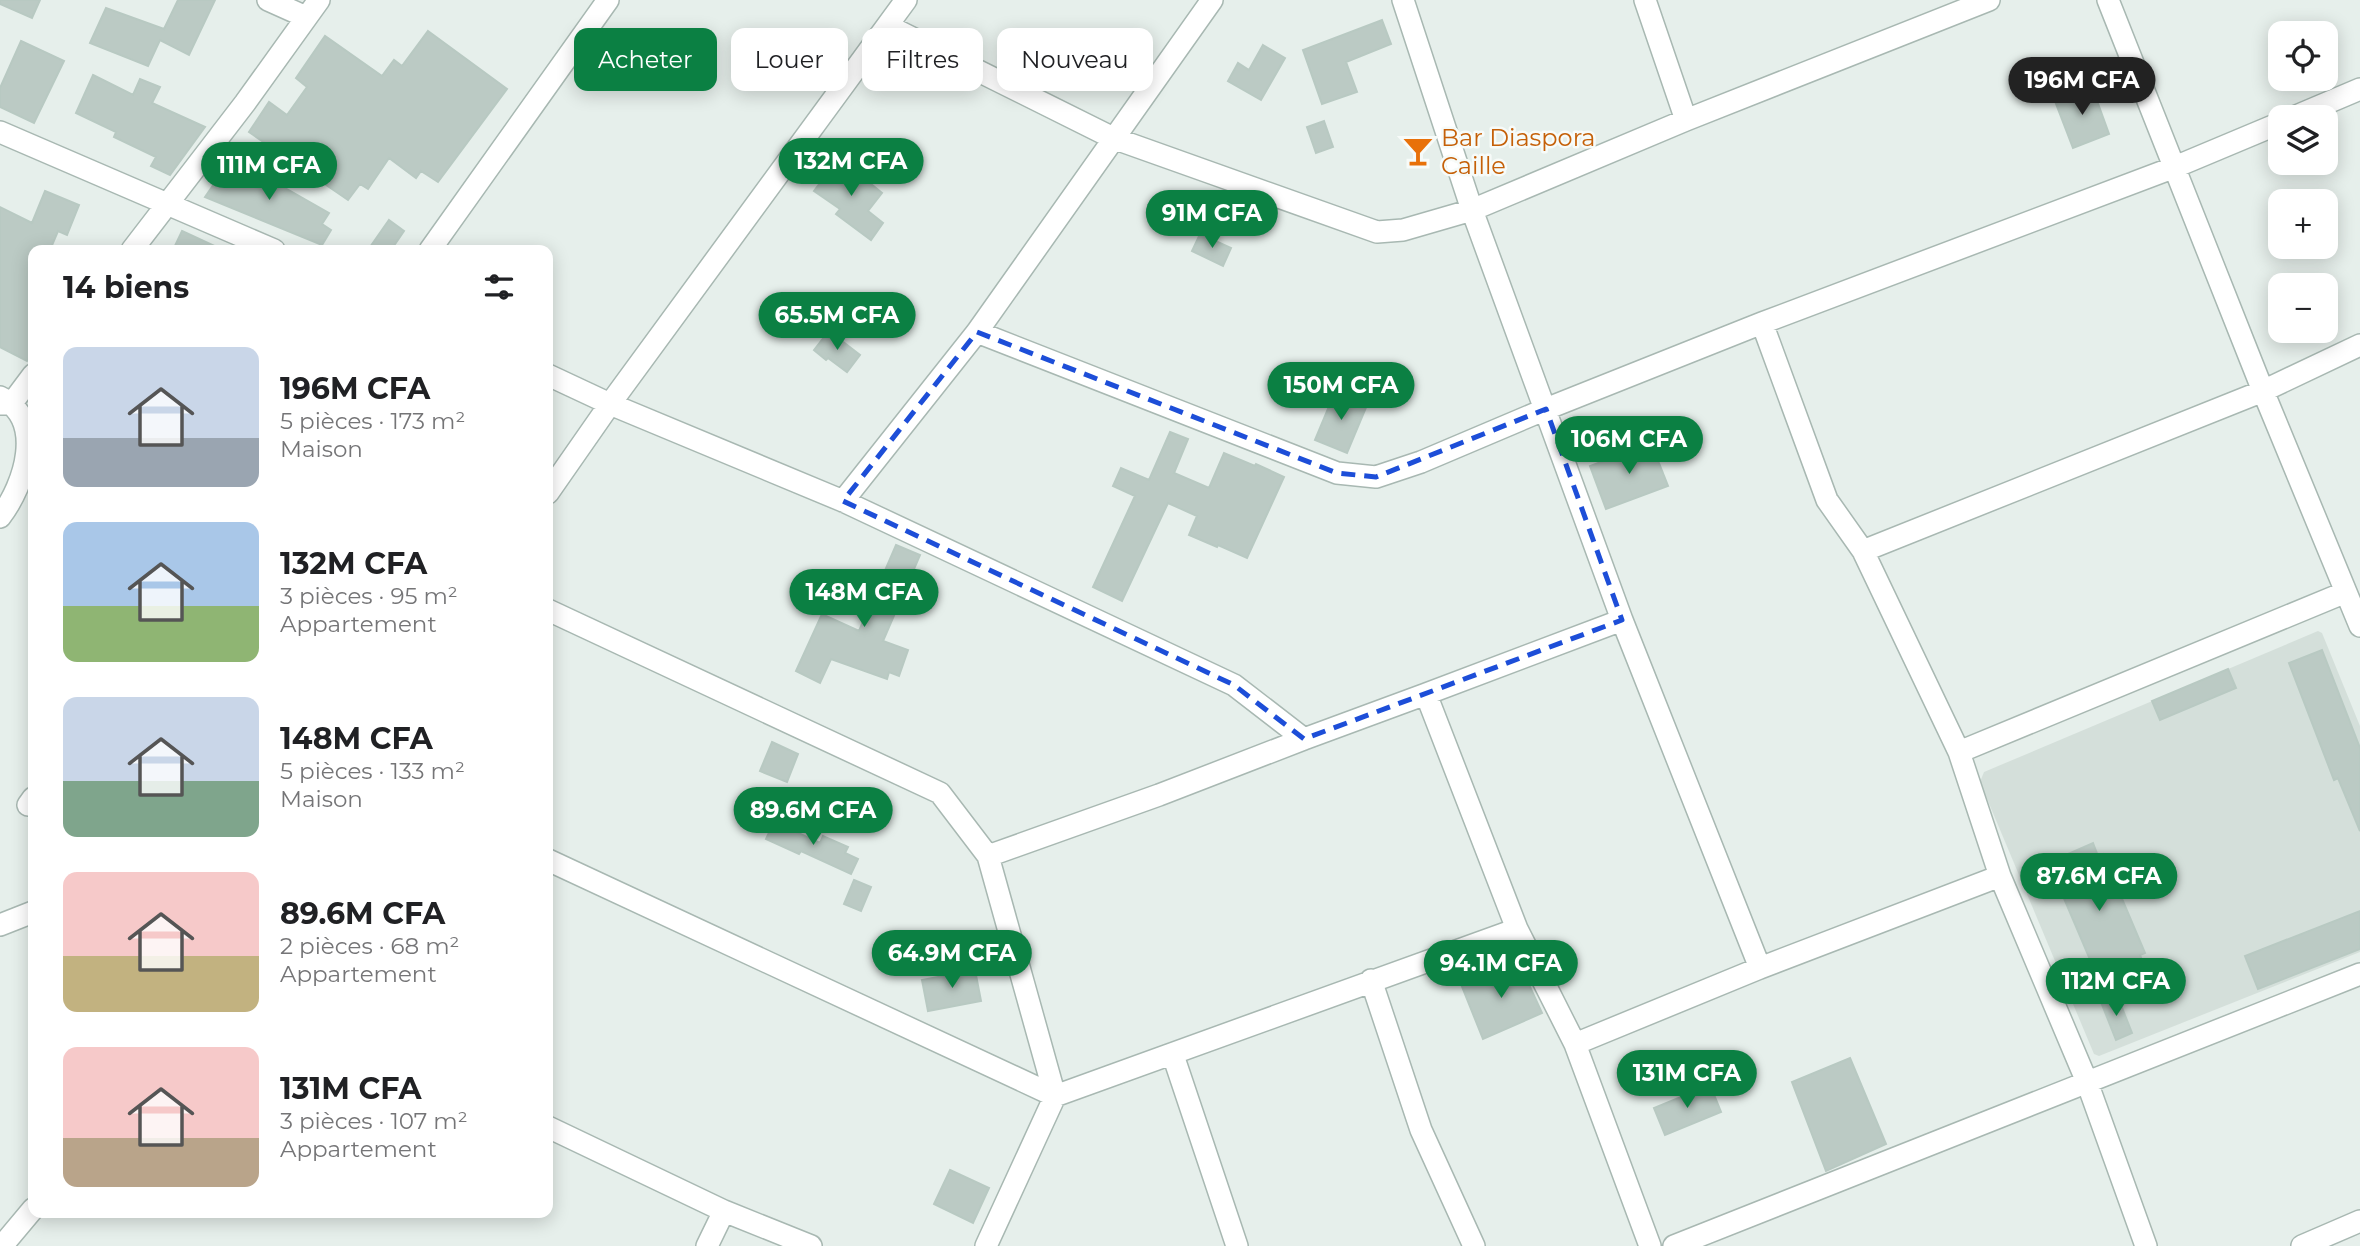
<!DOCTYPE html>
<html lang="fr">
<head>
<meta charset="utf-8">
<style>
  :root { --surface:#fff; --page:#f6f6f6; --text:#202124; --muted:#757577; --accent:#0b8043 }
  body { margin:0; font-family:Montserrat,sans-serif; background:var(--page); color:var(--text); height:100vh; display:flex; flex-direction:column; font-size:26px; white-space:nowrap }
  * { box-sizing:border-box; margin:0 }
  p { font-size:23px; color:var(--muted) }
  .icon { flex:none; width:38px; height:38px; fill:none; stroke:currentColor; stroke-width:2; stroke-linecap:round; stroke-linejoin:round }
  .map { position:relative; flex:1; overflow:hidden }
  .sheet { position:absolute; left:28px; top:245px; width:525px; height:973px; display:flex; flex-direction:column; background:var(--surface); border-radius:14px; box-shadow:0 4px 18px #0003 }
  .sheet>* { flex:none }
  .guide { position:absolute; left:574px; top:28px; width:665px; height:63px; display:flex; gap:14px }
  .buttons { position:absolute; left:2268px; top:21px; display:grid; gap:14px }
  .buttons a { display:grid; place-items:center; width:70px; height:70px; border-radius:14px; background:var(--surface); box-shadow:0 4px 18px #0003; font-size:35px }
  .price { position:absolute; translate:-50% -60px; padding:0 16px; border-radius:24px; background:var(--accent); color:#fff; font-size:23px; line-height:46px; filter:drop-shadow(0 2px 4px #0008) }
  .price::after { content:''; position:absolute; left:50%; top:42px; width:21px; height:16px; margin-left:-10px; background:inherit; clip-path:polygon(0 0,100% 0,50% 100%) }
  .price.on { background:#222; color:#fff }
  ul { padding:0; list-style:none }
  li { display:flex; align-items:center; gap:21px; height:175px; padding:0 35px }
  li span { display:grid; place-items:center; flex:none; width:196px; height:140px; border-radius:14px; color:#555 }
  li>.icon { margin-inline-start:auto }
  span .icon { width:84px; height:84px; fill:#fffc; stroke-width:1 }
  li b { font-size:30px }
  h2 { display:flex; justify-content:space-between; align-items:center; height:84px; padding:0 35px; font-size:30px }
  .chip { padding:0 24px; border-radius:14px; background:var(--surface); box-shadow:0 4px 18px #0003; font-size:24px; line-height:63px }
  .chip.on { background:var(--accent); color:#fff }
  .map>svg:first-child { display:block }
</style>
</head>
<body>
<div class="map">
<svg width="2360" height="1246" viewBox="0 0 2360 1246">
  <rect width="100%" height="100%" fill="#e6efeb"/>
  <!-- built -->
  <path fill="#d4dfda" d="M2318,631L2322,633L2360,726V952L2099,1056L2094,1054L1980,782L1984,772Z"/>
  <!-- building -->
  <path fill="#bbcac4" stroke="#b8c9c2" stroke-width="2" d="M0,0H40L32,18L0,4Z
    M178,0H215L189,55L160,40L148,66L90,43L106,8L164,29Z
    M1382,20L1391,44L1346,62L1357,92L1322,104L1303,50Z
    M428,31L507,89L438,182L421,171L416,178L389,158L368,189L360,184L348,200L249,132L269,102L287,115L307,87L296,78L325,36L382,76L394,60L402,66Z
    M21,41L64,61L34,123L0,107V88Z
    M1263,45L1285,58L1261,100L1228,81L1238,63L1249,70Z
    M93,75L133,95L140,79L160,87L152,103L205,127L170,175L151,166L156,157L114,137L116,132L76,113Z
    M2092,87L2109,134L2073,148L2055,101Z
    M1324,121L1333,147L1316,153L1307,127Z
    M232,158L329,213L322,224L331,230L322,245L205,197Z
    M839,158L882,193L868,211L883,223L871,240L836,214L840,209L814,191Z
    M45,191L79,205L67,235L58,231L50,250H33V352L27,361L0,347V207L32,223Z
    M389,220L404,231L391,250H368Z
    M182,231L223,250H173Z
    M1200,234L1231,248L1223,266L1192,251Z
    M829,331L860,355L847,372L828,358L826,360L814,350Z
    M1335,392L1367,405L1347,453L1315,440Z
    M1170,432L1188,439L1174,473L1209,488L1224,453L1255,466L1256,464L1284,477L1247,558L1218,545L1217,547L1189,535L1197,516L1168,503L1122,601L1093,587L1135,496L1113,486L1121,468L1149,480Z
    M1651,443L1668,486L1606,509L1590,466Z
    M896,545L920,555L883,641L908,650L899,676L889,672L887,679L831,659L820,683L796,671L822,614L859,631Z
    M2322,650L2360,748V831L2338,778L2334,780L2289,663Z
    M2228,669L2236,688L2160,720L2152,701Z
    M772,742L798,754L787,782L760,771Z
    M774,822L820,843L823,836L848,847L845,853L858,859L851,874L801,851L799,854L766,839Z
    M2093,843L2098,856L2103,854L2145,953L2140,955L2144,965L2100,983L2054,875L2058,874L2052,861Z
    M854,880L871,887L861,911L844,904Z
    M2360,911V949L2258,989L2245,956Z
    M1519,963L1542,1013L1483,1039L1461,984L1480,976L1481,979Z
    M975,970L981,1001L928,1011L922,980Z
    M2117,995L2132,1033L2116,1040L2101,1002Z
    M1850,1058L1886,1144L1826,1171L1792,1082Z
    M1710,1085L1721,1112L1665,1135L1654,1108Z
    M950,1170L989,1188L973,1223L934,1204Z"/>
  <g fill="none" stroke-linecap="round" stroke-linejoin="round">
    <!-- minor casing -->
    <g stroke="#a8b8b2" stroke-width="24">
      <path id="minor" d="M268,0L306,17
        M1403,0L1472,210L1622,620L1760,968
        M1645,0L1686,120
        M2108,0L2263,391L2360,626
        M888,26L1113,138L1377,232L1403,230L1472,210L1686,120L1989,0
        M2294,117L2360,89
        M0,132L274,250
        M132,250L245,103L319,0
        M430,250L608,0
        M1762,323L1827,500L1863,551L1959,752L2000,876L2087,1082L2146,1246
        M977,332L1337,473L1376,477L1421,462L1546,409L1762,323L2175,167L2280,123
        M548,375L610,404L843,501L1234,685L1304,739L1426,694L1517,929L1575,1044L1650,1246
        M0,397C46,419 25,485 0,517
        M0,404L12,403L33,375
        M548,493L610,404L906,0
        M843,501L977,332L1212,0
        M1863,551L2263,391L2360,345
        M548,610L940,793L988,856L1055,1096L986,1246
        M1426,694L1622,620
        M1959,752L2346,592
        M28,805L33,798
        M988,856L1159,795L1304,739
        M548,860L1055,1096L1517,929
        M0,925L33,912
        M1371,980L1421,1130L1474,1246
        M1575,1044L1760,968L2000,876
        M1173,1055L1237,1246
        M548,1127L724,1211L811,1246
        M2,1246L33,1209
        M707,1246L724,1211
        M1674,1246L2360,974
        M2302,1246L2360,1221"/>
    </g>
    <!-- minor -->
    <use href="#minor" stroke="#fff" stroke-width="21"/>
  </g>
  <!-- marked area -->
  <path fill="none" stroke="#1d4ed8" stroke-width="5" stroke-dasharray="14 9" stroke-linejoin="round" d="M977,332L1337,473L1376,477L1546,409L1622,620L1304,739L1234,685L843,501Z"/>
  <!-- icons -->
  <defs>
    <g id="bar-bare" transform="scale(2.415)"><path d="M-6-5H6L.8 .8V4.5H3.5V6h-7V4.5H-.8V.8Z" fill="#e8710a" stroke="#f7fbf9" stroke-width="2.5" paint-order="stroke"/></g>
  </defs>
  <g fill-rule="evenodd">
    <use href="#bar-bare" x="1418" y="151"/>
  </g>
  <g text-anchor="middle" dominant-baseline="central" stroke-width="5" stroke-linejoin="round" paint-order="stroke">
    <!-- food labels -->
    <g font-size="24" fill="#c56008" stroke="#f7fbf9" text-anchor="start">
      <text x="1441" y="137">Bar Diaspora<tspan x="1441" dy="28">Caille</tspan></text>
    </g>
  </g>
</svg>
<div class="buttons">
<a><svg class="icon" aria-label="locate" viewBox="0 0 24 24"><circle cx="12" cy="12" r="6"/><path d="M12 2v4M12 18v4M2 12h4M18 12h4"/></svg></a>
<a><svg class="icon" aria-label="layers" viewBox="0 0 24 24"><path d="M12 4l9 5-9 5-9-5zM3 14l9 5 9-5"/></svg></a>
<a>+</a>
<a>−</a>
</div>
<b class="price on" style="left:2082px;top:117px">196M CFA</b>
<b class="price" style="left:851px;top:198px">132M CFA</b>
<b class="price" style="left:269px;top:202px">111M CFA</b>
<b class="price" style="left:1212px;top:250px">91M CFA</b>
<b class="price" style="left:837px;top:352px">65.5M CFA</b>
<b class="price" style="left:1341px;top:422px">150M CFA</b>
<b class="price" style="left:1629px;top:476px">106M CFA</b>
<b class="price" style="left:864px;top:629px">148M CFA</b>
<b class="price" style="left:813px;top:847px">89.6M CFA</b>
<b class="price" style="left:2099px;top:913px">87.6M CFA</b>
<b class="price" style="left:952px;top:990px">64.9M CFA</b>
<b class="price" style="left:1501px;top:1000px">94.1M CFA</b>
<b class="price" style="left:2116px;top:1018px">112M CFA</b>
<b class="price" style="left:1687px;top:1110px">131M CFA</b>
<div class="guide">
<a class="chip on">Acheter</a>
<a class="chip">Louer</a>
<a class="chip">Filtres</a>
<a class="chip">Nouveau</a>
</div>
<section class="sheet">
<h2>14 biens<svg class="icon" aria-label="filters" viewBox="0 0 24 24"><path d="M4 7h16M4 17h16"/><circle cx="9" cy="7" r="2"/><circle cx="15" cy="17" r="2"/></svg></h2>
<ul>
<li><span style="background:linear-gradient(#c9d6e8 65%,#9aa5b1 0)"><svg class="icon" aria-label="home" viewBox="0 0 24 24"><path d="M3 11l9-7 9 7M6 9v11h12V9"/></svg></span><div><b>196M CFA</b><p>5 pièces · 173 m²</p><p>Maison</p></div></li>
<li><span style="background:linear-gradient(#a9c7e8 60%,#8fb573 0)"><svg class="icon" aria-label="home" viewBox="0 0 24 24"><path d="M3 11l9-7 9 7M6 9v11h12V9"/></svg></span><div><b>132M CFA</b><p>3 pièces · 95 m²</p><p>Appartement</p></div></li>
<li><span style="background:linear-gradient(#c9d6e8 60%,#7fa58c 0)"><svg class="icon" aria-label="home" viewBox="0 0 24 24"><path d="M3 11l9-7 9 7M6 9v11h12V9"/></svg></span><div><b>148M CFA</b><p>5 pièces · 133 m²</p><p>Maison</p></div></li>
<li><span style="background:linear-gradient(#f6c9c9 60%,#c2b280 0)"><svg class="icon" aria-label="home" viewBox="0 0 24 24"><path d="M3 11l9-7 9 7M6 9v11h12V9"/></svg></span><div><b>89.6M CFA</b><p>2 pièces · 68 m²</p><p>Appartement</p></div></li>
<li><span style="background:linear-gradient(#f6c9c9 65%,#b9a48a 0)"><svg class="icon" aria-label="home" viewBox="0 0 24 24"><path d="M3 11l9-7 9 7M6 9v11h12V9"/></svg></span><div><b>131M CFA</b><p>3 pièces · 107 m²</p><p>Appartement</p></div></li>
</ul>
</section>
</div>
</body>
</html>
